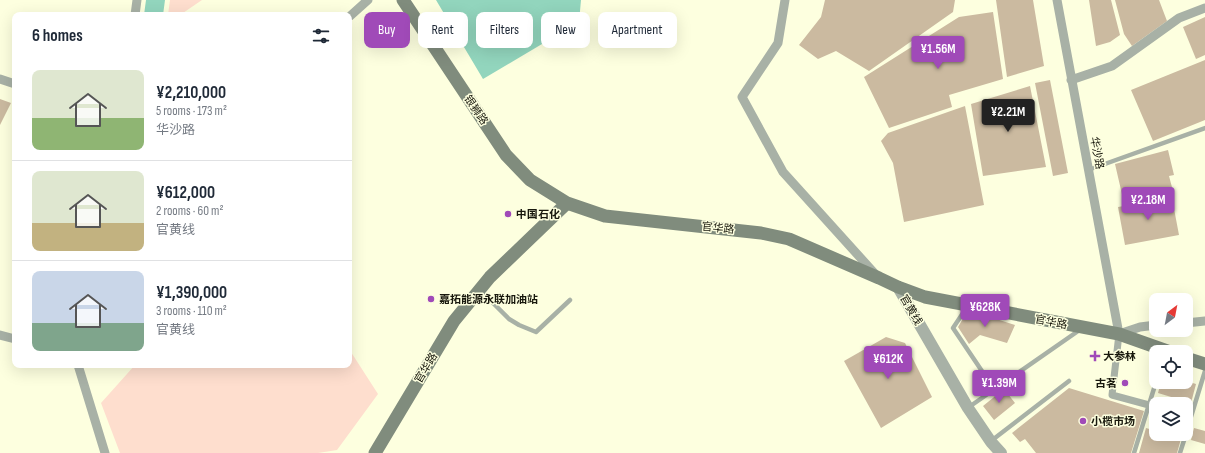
<!DOCTYPE html>
<html lang="en">
<head>
<meta charset="utf-8">
<style>
  :root { --surface:#fff; --page:#f2f2f3; --text:#1f2937; --muted:#747a83; --line:#e0e1e3; --accent:#a04ab8 }
  body { margin:0; font-family:"Sofia Sans Condensed","Noto Sans SC",sans-serif; background:var(--page); color:var(--text); height:100vh; display:flex; flex-direction:column; font-size:15px; white-space:nowrap }
  * { box-sizing:border-box; margin:0 }
  p { font-size:13px; color:var(--muted) }
  .icon { flex:none; width:22px; height:22px; fill:none; stroke:currentColor; stroke-width:2; stroke-linecap:round; stroke-linejoin:round }
  .map { position:relative; flex:1; overflow:hidden }
  .details { position:absolute; left:12px; top:12px; width:340px; height:356px; display:flex; flex-direction:column; background:var(--surface); border-radius:8px; box-shadow:0 4px 16px #0002 }
  .details>* { flex:none }
  .guide { position:absolute; left:364px; top:12px; width:380px; height:36px; display:flex; gap:8px }
  .needle { width:26px; rotate:32deg }
  .tools { position:absolute; left:1149px; top:293px; display:grid; gap:8px }
  .tools a { display:grid; place-items:center; width:44px; height:44px; border-radius:8px; background:var(--surface); box-shadow:0 4px 16px #0002; font-size:20px }
  .price { position:absolute; translate:-50% -34px; padding:0 9px; border-radius:4px; background:var(--accent); color:#fff; font-size:13px; line-height:26px; filter:drop-shadow(0 1px 2px #0008) }
  .price::after { content:''; position:absolute; left:50%; top:24px; width:12px; height:9px; margin-left:-6px; background:inherit; clip-path:polygon(0 0,100% 0,50% 100%) }
  .price.current { background:#222; color:#fff }
  ul { padding:0; list-style:none }
  li { display:flex; align-items:center; gap:12px; height:100px; padding:0 20px }
  li+li { border-top:1px solid var(--line) }
  li span { display:grid; place-items:center; flex:none; width:112px; height:80px; border-radius:8px; color:#555 }
  li>.icon { margin-inline-start:auto }
  span .icon { width:48px; height:48px; fill:#fffc; stroke-width:1 }
  li b { font-size:17px }
  h2 { display:flex; justify-content:space-between; align-items:center; height:48px; padding:0 20px; font-size:17px }
  .chip { padding:0 14px; border-radius:8px; background:var(--surface); box-shadow:0 4px 16px #0002; font-size:14px; line-height:36px }
  .chip.current { background:var(--accent); color:#fff }
  .map>svg:first-child { display:block }
</style>
</head>
<body>
<div class="map">
<svg width="1205" height="453" viewBox="0 0 1205 453">
  <rect width="100%" height="100%" fill="#fdffdf"/>
  <!-- green -->
  <path fill="#fedece" d="M170,0H202L180,15H168Z
    M349,349L378,394L337,450L318,453H120L101,403L135,365H349Z"/>
  <!-- water -->
  <path fill="#92d5bd" d="M146,0H165L163,15H144Z
    M436,0H581L579,22L483,79Z"/>
  <!-- building -->
  <path fill="#cbbaa0" d="M825,0H955L953,12L869,71L836,51L818,59L799,45L821,17Z
    M996,0H1033L1044,66L1007,77Z
    M1089,0H1111L1120,35L1110,42L1096,46Z
    M1115,0H1159L1167,21L1132,46L1124,34Z
    M993,12L1003,79L949,95L952,107L889,128L864,77L959,17Z
    M1205,17V55L1196,59L1183,27Z
    M1205,60V120L1153,141L1131,90Z
    M1050,80L1068,173L1053,176L1035,83Z
    M1030,86L1046,167L983,176L971,104Z
    M0,99L11,103L0,125Z
    M965,106L984,205L904,222L893,163L881,141L888,133Z
    M1168,150L1174,175L1169,176L1173,191L1124,203L1115,164Z
    M1172,198L1179,235L1125,245L1118,207Z
    M968,310L1015,325L1007,343L980,335L969,344L958,327Z
    M886,337L905,343L932,397L881,428L844,361Z
    M1186,381L1196,384L1191,403L1158,393L1161,382Z
    M1069,388L1144,411L1131,453H1036L1025,439L1020,442L1012,433Z
    M1004,389L1015,403L994,420L983,406Z
    M1146,428L1156,431V434H1166L1181,439L1177,453H1139Z
    M1194,428L1205,431V444L1191,440Z"/>
  <g fill="none" stroke-linecap="round" stroke-linejoin="round">
    <!-- service -->
    <path stroke="#a8b1a6" stroke-width="4.5" d="M1088,170L1205,128
      M481,291L509,319L519,325L536,332L570,300
      M967,307L953,328L994,389
      M969,407L1081,329
      M1186,433L1205,371
      M991,441L1069,381
      M1134,453L1156,382
      M1180,453L1186,434"/>
    <!-- pedestrian -->
    <path stroke="#a8b1a6" stroke-width="7" d="M1119,334L1112,395L1149,405"/>
    <!-- minor -->
    <path stroke="#a8b1a6" stroke-width="9" d="M785,0L778,43L742,97L783,172L876,275
      M1057,0L1119,334L1140,327L1156,325
      M135,15L137,0
      M349,17L368,0
      M0,79L15,84
      M1071,80L1112,66L1179,18L1205,8
      M1186,323L1205,321
      M0,335L15,339
      M78,365L105,453"/>
    <!-- tertiary -->
    <path stroke="#a8b1a6" stroke-width="12" d="M898,287L968,408L991,442L1001,453"/>
    <!-- secondary -->
    <path stroke="#808c7d" stroke-width="13" d="M403,0L506,155L530,180L567,203L605,216L761,233L789,239L879,278L898,287L925,297L1119,334L1170,352
      M1186,358L1205,364
      M375,453L454,321L490,277L567,203"/>
  </g>
  <!-- markers -->
  <g fill="#a04ab8" stroke="#fdffdf" stroke-width="1.5">
    <circle cx="508" cy="214" r="4"/>
    <circle cx="431" cy="299" r="4"/>
    <path d="M1093 350h4v4h4v4h-4v4h-4v-4h-4v-4h4z"/>
    <circle cx="1125" cy="383" r="4"/>
    <circle cx="1083" cy="421" r="4"/>
  </g>
  <g text-anchor="middle" dominant-baseline="central" stroke-width="3" stroke-linejoin="round" paint-order="stroke">
    <!-- street labels -->
    <g font-size="11" fill="#18180d" stroke="#fdffdf">
      <text transform="translate(476 110) rotate(56)">银狮路</text>
      <text transform="translate(1097 153) rotate(79)">华沙路</text>
      <text transform="translate(718 228) rotate(6)">官华路</text>
      <text transform="translate(911 310) rotate(60)">官黄线</text>
      <text transform="translate(1051 322) rotate(11)">官华路</text>
      <text transform="translate(426 368) rotate(-59)">官华路</text>
    </g>
    <!-- poi labels -->
    <g font-size="11" font-weight="bold" fill="#18180d" stroke="#fdffdf" text-anchor="start">
      <text x="516" y="214">中国石化</text>
      <text x="439" y="299">嘉拓能源永联加油站</text>
      <text x="1103" y="356">大参林</text>
      <text x="1117" y="383" text-anchor="end">古茗</text>
      <text x="1091" y="421">小榄市场</text>
    </g>
  </g>
</svg>
<div class="tools">
<a><svg class="needle" viewBox="-14 -14 28 28"><path d="M0-13l5 13h-10z" fill="#e53935"/><path d="M0 13l5-13h-10z" fill="#747a83"/></svg></a>
<a><svg class="icon" aria-label="locate" viewBox="0 0 24 24"><circle cx="12" cy="12" r="6"/><path d="M12 2v4M12 18v4M2 12h4M18 12h4"/></svg></a>
<a><svg class="icon" aria-label="layers" viewBox="0 0 24 24"><path d="M12 4l9 5-9 5-9-5zM3 14l9 5 9-5"/></svg></a>
</div>
<b class="price" style="left:938px;top:70px">¥1.56M</b>
<b class="price current" style="left:1008px;top:133px">¥2.21M</b>
<b class="price" style="left:1148px;top:221px">¥2.18M</b>
<b class="price" style="left:985px;top:328px">¥628K</b>
<b class="price" style="left:888px;top:380px">¥612K</b>
<b class="price" style="left:999px;top:404px">¥1.39M</b>
<div class="guide">
<a class="chip current">Buy</a>
<a class="chip">Rent</a>
<a class="chip">Filters</a>
<a class="chip">New</a>
<a class="chip">Apartment</a>
</div>
<section class="details">
<h2>6 homes<svg class="icon" aria-label="filters" viewBox="0 0 24 24"><path d="M4 7h16M4 17h16"/><circle cx="9" cy="7" r="2"/><circle cx="15" cy="17" r="2"/></svg></h2>
<ul>
<li><span style="background:linear-gradient(#dfe7d0 60%,#8fb573 0)"><svg class="icon" aria-label="home" viewBox="0 0 24 24"><path d="M3 11l9-7 9 7M6 9v11h12V9"/></svg></span><div><b>¥2,210,000</b><p>5 rooms · 173 m²</p><p>华沙路</p></div></li>
<li><span style="background:linear-gradient(#dfe7d0 65%,#c2b280 0)"><svg class="icon" aria-label="home" viewBox="0 0 24 24"><path d="M3 11l9-7 9 7M6 9v11h12V9"/></svg></span><div><b>¥612,000</b><p>2 rooms · 60 m²</p><p>官黄线</p></div></li>
<li><span style="background:linear-gradient(#c9d6e8 65%,#7fa58c 0)"><svg class="icon" aria-label="home" viewBox="0 0 24 24"><path d="M3 11l9-7 9 7M6 9v11h12V9"/></svg></span><div><b>¥1,390,000</b><p>3 rooms · 110 m²</p><p>官黄线</p></div></li>
</ul>
</section>
</div>
</body>
</html>
